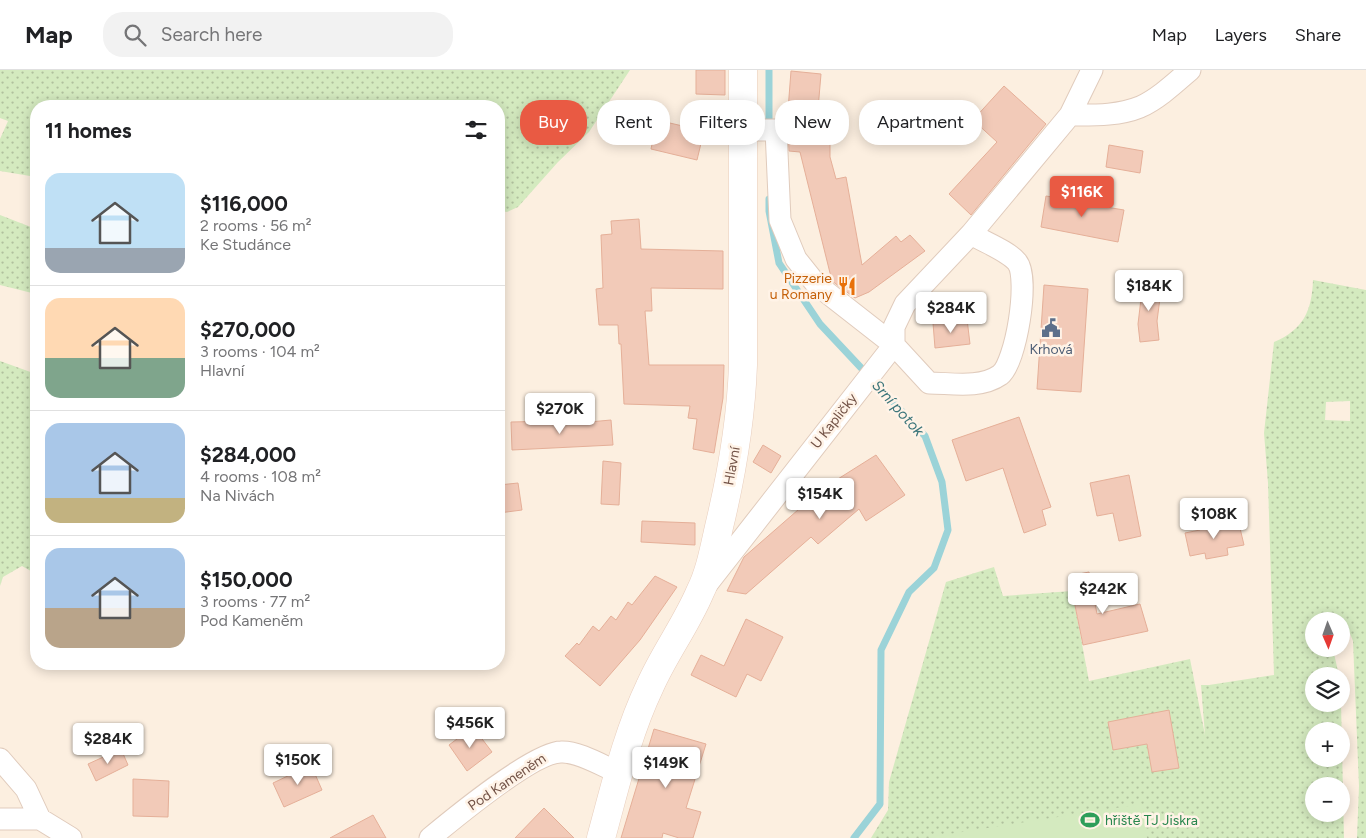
<!DOCTYPE html>
<html lang="en">
<head>
<meta charset="utf-8">
<style>
  :root { --surface:#fff; --page:#f2f2f2; --text:#202124; --muted:#757577; --line:#e0e0e0; --accent:#e95a43 }
  body { margin:0; font-family:Figtree,sans-serif; background:var(--page); color:var(--text); height:100vh; display:flex; flex-direction:column; font-size:19px; white-space:nowrap }
  * { box-sizing:border-box; margin:0 }
  p { font-size:16px; color:var(--muted) }
  .icon { flex:none; width:28px; height:28px; fill:none; stroke:currentColor; stroke-width:2; stroke-linecap:round; stroke-linejoin:round }
  .map { position:relative; flex:1; overflow:hidden }
  .sheet { position:absolute; left:30px; top:30px; width:475px; height:570px; display:flex; flex-direction:column; background:var(--surface); border-radius:20px; box-shadow:0 2px 12px #0003 }
  .sheet>* { flex:none }
  .hud { position:absolute; left:520px; top:30px; width:475px; height:45px; display:flex; gap:10px }
  .needle { width:32px; rotate:178deg }
  .tools { position:absolute; left:1305px; top:542px; display:grid; gap:10px }
  .tools a { display:grid; place-items:center; width:45px; height:45px; border-radius:50%; background:var(--surface); box-shadow:0 2px 12px #0003; font-size:25px }
  .price { position:absolute; translate:-50% -42px; padding:0 11px; border-radius:5px; background:#fff; color:#222; font-size:16px; line-height:32px; filter:drop-shadow(0 1px 2px #0008) }
  .price::after { content:''; position:absolute; left:50%; top:30px; width:15px; height:11px; margin-left:-8px; background:inherit; clip-path:polygon(0 0,100% 0,50% 100%) }
  .price.selected { background:var(--accent); color:#fff }
  ul { padding:0; list-style:none }
  li { display:flex; align-items:center; gap:15px; height:125px; padding:0 15px }
  li+li { border-top:1px solid var(--line) }
  li span { display:grid; place-items:center; flex:none; width:140px; height:100px; border-radius:15px; color:#555 }
  li>.icon { margin-inline-start:auto }
  span .icon { width:60px; height:60px; fill:#fffc; stroke-width:1 }
  li b { font-size:21px }
  h2 { display:flex; justify-content:space-between; align-items:center; height:60px; padding:0 15px; font-size:21px }
  .chip { padding:0 18px; border-radius:20px; background:var(--surface); box-shadow:0 2px 12px #0003; font-size:18px; line-height:45px }
  .chip.selected { background:var(--accent); color:#fff }
  header { display:flex; align-items:center; gap:30px; box-sizing:border-box; height:70px; padding:0 25px; background:var(--surface); border-bottom:1px solid var(--line) }
  header strong { font-size:24px }
  nav { display:flex; gap:28px; margin-inline-start:auto; font-size:18px }
  .search { width:350px; height:45px; background:var(--page); display:flex; align-items:center; gap:12px; box-sizing:border-box; padding:0 18px; border-radius:20px; color:var(--muted); font-size:19px }
  .map>svg:first-child { display:block }
</style>
</head>
<body>
<header>
<strong>Map</strong>
<div class="search"><svg class="icon" aria-label="search" viewBox="0 0 24 24"><circle cx="10" cy="10" r="6"/><path d="M15 15l6 6"/></svg>Search here</div>
<nav><a>Map</a><a>Layers</a><a>Share</a></nav>
</header>
<div class="map">
<svg width="1366" height="768" viewBox="0 0 1366 768">
  <defs>
    <pattern id="green-dots" width="8" height="8" patternUnits="userSpaceOnUse" patternTransform="scale(1.25)"><rect width="8" height="8" fill="#d4eabf"/><path d="M2 2h.1M6 6h.1" fill="none" stroke="#b0c09d" stroke-width="1.8" stroke-linecap="round"/></pattern>
  </defs>
  <rect width="100%" height="100%" fill="#fcefe0"/>
  <!-- green -->
  <path fill="url(#green-dots)" fill-rule="evenodd" d="M0,0H630L589,62L558,92L518,137L507,142L499,141V36H36V107L0,101V69L8,51L0,48Z
    M0,145L36,159V224L0,215Z
    M1313,210L1366,220V768H1357L1359,716L1353,571L1347,556L1341,560V551H1314V579H1333L1339,606H1314V634H1341L1344,768H871L888,740L889,712L946,512L994,497L1003,526L1072,521L1089,611L1190,589L1205,665L1201,615H1209L1274,605L1268,413L1264,363L1274,272C1303,260 1312,241 1313,210ZM1350,331V351L1325,350L1326,332ZM1314,661H1341V689H1314ZM1314,716H1341V744H1314Z
    M0,291L36,304V504L22,496L3,507L0,516Z"/>
  <!-- pitch -->
  <path fill="#d4eabf" d="M1142,734L1147,768H930V767Z"/>
  <g fill="none" stroke-linecap="round" stroke-linejoin="round">
    <!-- stream -->
    <path stroke="#9bd3d8" stroke-width="7" d="M769,0V58
      M769,129V141L779,193L820,254L925,366L942,412L948,460L934,498L909,522L881,580L880,734L854,768"/>
  </g>
  <!-- building -->
  <path fill="#f2cab8" stroke="#e5af98" d="M696,0H725V25L696,24Z
    M791,1L821,4L818,39H830V87L836,109L846,107L862,195L896,166L901,172L910,165L925,181L869,222L855,228L832,211L800,82L789,81L788,59L787,53Z
    M1004,16L1046,54L971,145L949,124L997,72L973,50Z
    M657,50L704,61L697,90L651,79Z
    M1109,75L1143,81L1140,103L1106,97Z
    M1072,125L1095,129L1094,135L1124,140L1118,172L1041,157L1046,126L1071,130Z
    M639,149L641,179L723,181V219L651,218L652,241H645L649,295H724L723,328L714,383L693,379L697,349L688,348L690,336L624,334L621,274H619L618,255H599L596,219L603,218L601,165L612,164L611,151Z
    M1143,212L1162,213L1157,251L1159,270L1140,272L1138,254Z
    M1044,215L1088,219L1081,322L1037,319Z
    M967,249L970,274L935,278L933,253Z
    M1019,347L1051,437L1042,440L1046,455L1024,463L1003,398L966,411L952,370Z
    M611,350L613,375L512,380L511,352L556,351V355Z
    M763,375L781,386L771,403L753,392Z
    M876,385L905,425L866,451L859,439L818,474L811,467L746,524L727,521L744,487L822,419Z
    M603,391L621,393L619,435L601,434Z
    M1129,405L1141,466L1119,471L1113,443L1097,446L1090,413Z
    M518,413L522,440L499,443V415Z
    M642,451L695,453V475L641,472Z
    M1222,452L1223,457L1239,454L1244,475L1227,478L1228,485L1206,489L1205,483L1190,486L1185,463L1200,460V457Z
    M1089,502L1097,544L1140,534L1148,561L1083,575L1069,506Z
    M655,506L677,517L640,570L600,616L565,586L577,573L579,575L593,556L599,561L611,546L616,550L628,532L632,535Z
    M746,549L783,567L761,611L747,604L736,627L691,605L701,585L724,596Z
    M1169,640L1179,698L1152,702L1147,674L1113,680L1108,652Z
    M473,657L492,682L467,701L449,675Z
    M654,659L706,674L686,738L701,742L693,768H679L663,763L662,768H621Z
    M121,679L128,695L96,711L88,694Z
    M311,695L322,720L284,737L273,713Z
    M133,709L169,711L168,747L133,746Z
    M544,738L574,768H515Z
    M373,745L386,768H330Z"/>
  <g fill="none" stroke-linecap="round" stroke-linejoin="round">
    <!-- street casing -->
    <g stroke="#e0cbbc" stroke-width="23">
      <path id="street" d="M1070,45C1093,45 1118,46 1140,37C1158,29 1175,13 1190,0
        M743,60H776L780,150L796,189L816,214L894,275L929,313C951,313 980,319 1000,305C1016,293 1030,208 1017,192C1008,181 984,172 971,164
        M708,513L894,275V257L905,234L971,164L1070,45L1092,0
        M0,689L26,719L40,749L71,768
        M0,749H40
        M430,768C453,749 534,682 561,682C578,681 603,696 619,703"/>
    </g>
    <!-- secondary casing -->
    <g stroke="#e8cdbc" stroke-width="29">
      <path id="secondary" d="M601,768C615,717 627,664 650,616C664,584 686,555 700,522C710,502 714,479 719,457C732,403 741,350 743,295V0"/>
    </g>
    <!-- street -->
    <use href="#street" stroke="#fff" stroke-width="21"/>
    <!-- secondary -->
    <use href="#secondary" stroke="#fff" stroke-width="28"/>
  </g>
  <!-- icons -->
  <defs>
    <g id="restaurant-bare" transform="scale(1.5)"><path d="M-5-6h1v4h1v-4h1v4h1v-4h1v5L-1.5 .5V6h-2V.5L-5-1ZM5-6V6H3V1.5H1.5Q1.5-4 5-6Z" fill="#e8710a" stroke="#fff3e7" stroke-width="2.5" paint-order="stroke"/></g>
    <g id="civic-bare" transform="scale(1.5)"><path d="M-.6-6.5H3V-4.5H.6V-3L4-1V1h2V6H-6V1h2V-1L-.6-3ZM-1.2 2.5V6h2.4V2.5Z" fill="#5c6f8a" stroke="#fff3e7" stroke-width="2.5" paint-order="stroke"/></g>
    <g id="stadium-bare" transform="scale(1.5)"><path d="M0-5a6.5 5 0 1 0 0 10a6.5 5 0 1 0 0-10ZM-3.5-1.8h7v3.6h-7Z" fill="#2e9e5b" stroke="#fff3e7" stroke-width="2.5" paint-order="stroke"/></g>
  </defs>
  <g fill-rule="evenodd">
    <use href="#restaurant-bare" x="847" y="216"/>
    <use href="#civic-bare" x="1051" y="258"/>
    <use href="#stadium-bare" x="1090" y="750"/>
  </g>
  <g text-anchor="middle" dominant-baseline="central" stroke-width="5" stroke-linejoin="round" paint-order="stroke">
    <!-- food labels -->
    <g font-size="14" fill="#c56008" stroke="#fff3e7" text-anchor="end">
      <text x="832" y="208">Pizzerie<tspan x="832" dy="16">u Romany</tspan></text>
    </g>
    <!-- service labels -->
    <g font-size="14" fill="#4e5e75" stroke="#fff3e7">
      <text x="1051" y="279">Krhová</text>
    </g>
    <!-- street labels -->
    <g font-size="14" fill="#735347" stroke="#fff3e7">
      <text transform="translate(834 351) rotate(-52)">U Kapličky</text>
      <text transform="translate(732 396) rotate(-80)">Hlavní</text>
      <text transform="translate(507 712) rotate(-34)">Pod Kameněm</text>
    </g>
    <!-- leisure labels -->
    <g font-size="14" fill="#27864d" stroke="#fff3e7" text-anchor="start">
      <text x="1105" y="750">hřiště TJ Jiskra</text>
    </g>
    <!-- water labels -->
    <g font-size="15" font-style="italic" fill="#3b757a" stroke="#fff3e7">
      <text transform="translate(898 338) rotate(48)">Srní potok</text>
    </g>
  </g>
</svg>
<div class="tools">
<a><svg class="needle" viewBox="-14 -14 28 28"><path d="M0-13l5 13h-10z" fill="#e53935"/><path d="M0 13l5-13h-10z" fill="#757577"/></svg></a>
<a><svg class="icon" aria-label="layers" viewBox="0 0 24 24"><path d="M12 4l9 5-9 5-9-5zM3 14l9 5 9-5"/></svg></a>
<a>+</a>
<a>−</a>
</div>
<b class="price selected" style="left:1082px;top:148px">$116K</b>
<b class="price" style="left:1149px;top:242px">$184K</b>
<b class="price" style="left:951px;top:264px">$284K</b>
<b class="price" style="left:560px;top:365px">$270K</b>
<b class="price" style="left:820px;top:450px">$154K</b>
<b class="price" style="left:1214px;top:470px">$108K</b>
<b class="price" style="left:1103px;top:545px">$242K</b>
<b class="price" style="left:470px;top:679px">$456K</b>
<b class="price" style="left:108px;top:695px">$284K</b>
<b class="price" style="left:298px;top:716px">$150K</b>
<b class="price" style="left:666px;top:719px">$149K</b>
<div class="hud">
<a class="chip selected">Buy</a>
<a class="chip">Rent</a>
<a class="chip">Filters</a>
<a class="chip">New</a>
<a class="chip">Apartment</a>
</div>
<section class="sheet">
<h2>11 homes<svg class="icon" aria-label="filters" viewBox="0 0 24 24"><path d="M4 7h16M4 17h16"/><circle cx="9" cy="7" r="2"/><circle cx="15" cy="17" r="2"/></svg></h2>
<ul>
<li><span style="background:linear-gradient(#bfe0f5 75%,#9aa5b1 0)"><svg class="icon" aria-label="home" viewBox="0 0 24 24"><path d="M3 11l9-7 9 7M6 9v11h12V9"/></svg></span><div><b>$116,000</b><p>2 rooms · 56 m²</p><p>Ke Studánce</p></div></li>
<li><span style="background:linear-gradient(#ffd9b3 60%,#7fa58c 0)"><svg class="icon" aria-label="home" viewBox="0 0 24 24"><path d="M3 11l9-7 9 7M6 9v11h12V9"/></svg></span><div><b>$270,000</b><p>3 rooms · 104 m²</p><p>Hlavní</p></div></li>
<li><span style="background:linear-gradient(#a9c7e8 75%,#c2b280 0)"><svg class="icon" aria-label="home" viewBox="0 0 24 24"><path d="M3 11l9-7 9 7M6 9v11h12V9"/></svg></span><div><b>$284,000</b><p>4 rooms · 108 m²</p><p>Na Nivách</p></div></li>
<li><span style="background:linear-gradient(#a9c7e8 60%,#b9a48a 0)"><svg class="icon" aria-label="home" viewBox="0 0 24 24"><path d="M3 11l9-7 9 7M6 9v11h12V9"/></svg></span><div><b>$150,000</b><p>3 rooms · 77 m²</p><p>Pod Kameněm</p></div></li>
</ul>
</section>
</div>
</body>
</html>
